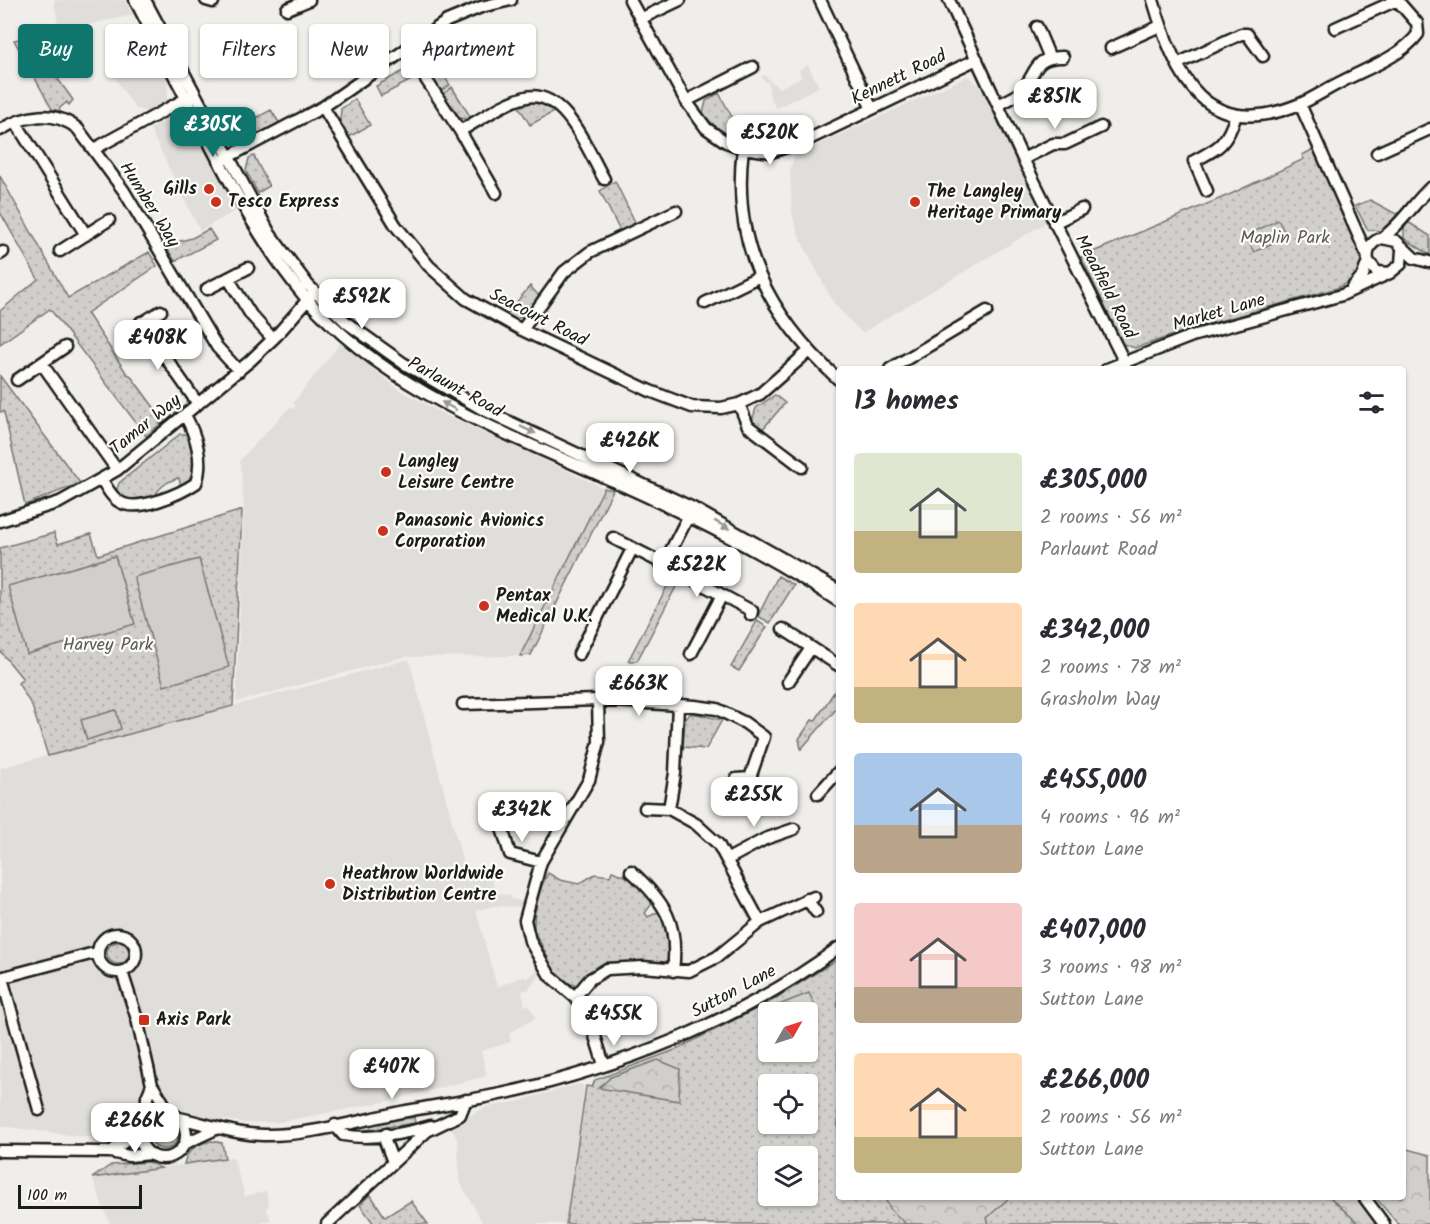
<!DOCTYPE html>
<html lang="en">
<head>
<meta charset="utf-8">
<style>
  :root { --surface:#fff; --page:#f2f2f3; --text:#2b2b33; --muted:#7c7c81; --accent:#0f766e }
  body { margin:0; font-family:Kalam,sans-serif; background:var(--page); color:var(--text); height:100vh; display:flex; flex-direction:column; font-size:22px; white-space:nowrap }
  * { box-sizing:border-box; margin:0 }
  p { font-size:20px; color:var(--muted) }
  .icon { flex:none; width:33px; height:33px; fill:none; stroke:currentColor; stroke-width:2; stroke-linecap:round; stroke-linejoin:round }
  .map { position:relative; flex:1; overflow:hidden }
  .side { position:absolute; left:836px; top:366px; width:570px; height:834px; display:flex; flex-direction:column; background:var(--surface); border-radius:6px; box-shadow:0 2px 4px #0004 }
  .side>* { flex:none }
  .top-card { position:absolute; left:18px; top:24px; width:570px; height:54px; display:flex; gap:12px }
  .needle { width:39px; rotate:51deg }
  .tools { position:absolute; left:758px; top:1002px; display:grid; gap:12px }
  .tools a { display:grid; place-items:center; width:60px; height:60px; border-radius:6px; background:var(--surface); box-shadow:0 2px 4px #0004; font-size:30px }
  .scale { position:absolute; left:18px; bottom:15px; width:124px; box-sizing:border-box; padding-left:6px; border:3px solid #1c1c1c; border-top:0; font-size:16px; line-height:21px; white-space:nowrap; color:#1c1c1c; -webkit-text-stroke:4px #fdfcf7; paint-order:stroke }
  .price { position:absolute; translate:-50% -51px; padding:0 14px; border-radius:12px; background:#fff; color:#222; font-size:20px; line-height:39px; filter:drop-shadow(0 2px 3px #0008) }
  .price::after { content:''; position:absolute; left:50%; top:36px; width:18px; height:14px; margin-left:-9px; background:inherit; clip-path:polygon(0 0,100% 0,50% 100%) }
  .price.on { background:var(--accent); color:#fff }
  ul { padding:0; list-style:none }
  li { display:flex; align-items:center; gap:18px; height:150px; padding:0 18px }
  li span { display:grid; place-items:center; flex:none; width:168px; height:120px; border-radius:6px; color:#555 }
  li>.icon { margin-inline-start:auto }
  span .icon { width:72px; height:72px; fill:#fffc; stroke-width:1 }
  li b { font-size:26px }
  h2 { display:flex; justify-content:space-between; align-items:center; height:72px; padding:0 18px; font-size:26px }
  .pill { padding:0 21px; border-radius:6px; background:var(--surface); box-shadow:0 2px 4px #0004; font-size:21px; line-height:54px }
  .pill.on { background:var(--accent); color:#fff }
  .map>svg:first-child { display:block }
</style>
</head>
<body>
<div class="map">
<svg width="1430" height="1224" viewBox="0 0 1430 1224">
  <defs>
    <pattern id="grass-dots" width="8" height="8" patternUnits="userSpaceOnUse" patternTransform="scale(1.5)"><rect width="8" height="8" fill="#d0cfcc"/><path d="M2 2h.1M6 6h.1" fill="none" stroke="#b2b1af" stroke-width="1.8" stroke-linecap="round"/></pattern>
    <pattern id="forest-crowns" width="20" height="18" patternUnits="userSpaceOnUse" patternTransform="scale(1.5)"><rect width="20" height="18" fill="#d0cfcc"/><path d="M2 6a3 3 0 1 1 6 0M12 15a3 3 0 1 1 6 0" fill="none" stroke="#b2b1af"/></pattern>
  </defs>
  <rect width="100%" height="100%" fill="#f0eeea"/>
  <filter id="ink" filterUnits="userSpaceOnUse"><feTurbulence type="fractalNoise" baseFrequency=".0167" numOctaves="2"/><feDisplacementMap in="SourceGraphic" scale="12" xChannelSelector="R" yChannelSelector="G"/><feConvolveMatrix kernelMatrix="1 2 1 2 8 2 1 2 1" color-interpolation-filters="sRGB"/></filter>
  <g filter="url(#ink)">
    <!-- built -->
    <path fill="#e0deda" d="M54,0H125L133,15L59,31Z
      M155,56L168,81L167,102L148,112L135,108L115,78Z
      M808,65L819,87L776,108L769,94V84L761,77L764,75L779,88L801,78L799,70Z
      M968,76L983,89L1047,222L862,333L836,306L827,291L798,234L792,213L791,192L790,170L794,156Z
      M175,115L193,124L237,210L200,231L150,129Z
      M341,342L398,389L442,413L604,488L520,656L403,657L236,702L244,509L240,460L290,407L293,409L296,406L293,403Z
      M409,659L466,874L488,868L496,893L512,896L511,899L525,902L523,907L494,906L476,910L497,987L524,976L526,979L538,970L541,974L527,991L525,989L522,992L525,1006L529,1005L536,1018L509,1033L511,1042L481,1051L487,1076L384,1102L280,1122L247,1123L204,1117L183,1110L172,1098L140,1107L129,1129L111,1137H85L0,1126V768Z
      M579,1084L584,1086L567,1224H483L459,1180L458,1141L450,1126L486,1107L515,1102Z
      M233,1157L245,1196L266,1191L269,1206L266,1207L271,1220L257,1224H110L92,1178Z"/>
    <!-- grass -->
    <path fill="url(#grass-dots)" stroke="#767674" stroke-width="1.5" fill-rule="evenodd" d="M33,36L45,61L73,100L69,105L67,102L60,108L59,111L52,109L14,40Z
      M424,47L450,85L441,91L422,63Z
      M405,70L415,78L381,96L376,86Z
      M452,87L473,121L460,118L443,94Z
      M719,93L737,126L753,119L765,145C740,144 718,133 703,113L706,101Z
      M355,99L370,125L349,137L340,122L341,109Z
      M536,101L557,110L530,125L519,107Z
      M271,110L280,124L247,140L237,141L226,134Z
      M1314,149L1359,249C1365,269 1355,280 1337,288L1194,328L1135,348L1123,344L1081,257L1231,194L1304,159L1302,155Z
      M254,156L269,186L258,193L246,171L249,158Z
      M0,176L68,298L149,252L157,266L87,313L127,374L130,375L164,421L146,436L50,309L0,344V311L38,279L0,212Z
      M615,181L637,226L622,235L600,191Z
      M1370,200L1398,215L1382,231L1368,230L1355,206Z
      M1408,222L1430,236V255L1404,238V229Z
      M209,229L216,240L175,261L165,245L192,238Z
      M530,286L540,297L527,316L514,319L506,315Z
      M0,376L80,483L25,505L4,412H0Z
      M775,395L785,403L761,431L752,421L756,408Z
      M180,434H192L199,466L191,483L181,488L179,478C170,480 163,484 157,492V496L136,503L115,495L119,483Z
      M604,488L613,490L531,655L520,656Z
      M242,510L233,706L48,756L32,706L18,683L23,679L0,651V548L54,533L58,544L91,534L98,555Z
      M778,576L794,585L770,623L758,616Z
      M672,577L679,581L637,661H628Z
      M757,621L767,627L739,671L731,667Z
      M838,686V707L801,749L799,739L812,720L815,721Z
      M697,714L722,720L706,749L683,747L685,720L690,714Z
      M612,871L635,880L654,901L645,913L648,917L660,911L669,929L666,934L671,953L665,964H635L577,985C546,983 550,949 534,933C533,912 538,891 548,873L560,880L579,884L595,874L610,876Z
      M107 953a11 11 0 1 1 22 0a11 11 0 1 1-22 0Z
      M838,959V1197H1330L1359,1224H566L586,1086L592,1087L595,1080L675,1050L770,1002ZM768,1012H807V1052H768ZM768,1084H807V1124H768ZM768,1156H807V1196H768Z
      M414,1117L415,1123L345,1133L346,1129Z
      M150 1135a14 14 0 1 1 28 0a14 14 0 1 1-28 0Z
      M212,1141L222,1143L225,1158L184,1164C187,1150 198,1143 212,1141Z
      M148,1162L161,1168L92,1178L111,1165Z
      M370,1194L385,1217L411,1201L428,1224H374L360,1205Z"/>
    <!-- forest -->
    <path fill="url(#forest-crowns)" stroke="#767674" stroke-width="1.5" d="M809,993L815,1006L801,1012H768V1028L761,1012Z
      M658,1060L680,1069L679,1101L599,1088L611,1077Z
      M1403,1148L1430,1155V1224H1398L1375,1197H1402Z
      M884,1197H1010L987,1218L989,1224H906L891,1210Z
      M1330,1197H1356L1377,1224H1359Z"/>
    <!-- pitch -->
    <path fill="#d0cfcc" stroke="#767674" stroke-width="1.5" d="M1278,220L1287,236L1254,252L1245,236Z
      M115,556L135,624L27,654L8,586Z
      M199,559L229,667L164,686L134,577Z
      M116,710L121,729L87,740L81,720Z"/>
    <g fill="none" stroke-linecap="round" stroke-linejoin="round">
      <!-- minor casing -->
      <g stroke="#1c1c1c" stroke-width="15">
        <path id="minor" d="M135,0C158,44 181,88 204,133C234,190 263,247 305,297C386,390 504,432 613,481C689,515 769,555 838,601
          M145,0L270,234L308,285L347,323L403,363L482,409L693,508L838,590
          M206,0L213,2
          M630,0L686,101L706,128L726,142L743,148L771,152L805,141L977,59
          M820,0L872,109
          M949,0L1023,159L1124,361
          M1153,0C1176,78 1206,143 1300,104C1314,98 1327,89 1341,82C1365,69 1401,57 1418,34L1417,23L1397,0
          M287,9L309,0
          M640,19L680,0
          M1037,27L1049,56
          M1335,28L1397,0
          M1111,48L1160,26
          M406,49L460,131L496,193
          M1179,63L1241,34H1247L1263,56
          M686,101L753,67
          M1300,104L1367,255
          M998,105C1005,101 1014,98 1019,93C1037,77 1031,56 1063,57
          M323,107L396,226L429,266L466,299L520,329L650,391L692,407L721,408L739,404L760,394L809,351
          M16,123L86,235
          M0,130C25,115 54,109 78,129L124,191L217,347L239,371
          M460,131C480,120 504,102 526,97C565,89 588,151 604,179
          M743,148C731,244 768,315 838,379
          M94,149L191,96
          M1377,153L1430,129
          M1023,159L1053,144H1065L1101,127
          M222,160L323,107L447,21L481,7L511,0
          M1207,191L1194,161C1219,148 1227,144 1236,115
          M1054,223L1082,209
          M1382,238C1401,225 1413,204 1430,188
          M1402,250L1401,264L1390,273L1377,272L1368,261C1366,249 1371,242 1382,238L1396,241L1414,258L1429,262
          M60,251L109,220
          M0,254L3,252
          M228,278L251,315L273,339
          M1352,288L1363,275L1368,261
          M207,289L248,268
          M705,303L760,276
          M141,322L198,404
          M522,330L564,272L590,252L676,211
          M124,334L161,311
          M42,364L117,470
          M890,369L987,311
          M1107,369L1192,336L1342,295L1390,273
          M17,380L65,347
          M739,404L748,426L802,467
          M102,480C107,488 112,498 120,502C137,513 180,494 196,483C204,461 196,435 185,415
          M0,521L60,502L117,470L250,361L276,336L311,296
          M613,538L664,564L691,511
          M664,564L752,611L751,615
          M783,629L838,665
          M579,654L632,549
          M691,654L722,595
          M788,682L811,648
          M598,700L599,742L589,780L541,862L525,920L530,941L550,976L575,997L589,1017L604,1065
          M463,704L598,700L695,706L717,709L745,723L764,737L750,778L759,788
          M678,705L675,773L669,809L696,824L718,844L760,922
          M736,779L750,778
          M818,794L838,772
          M645,808L669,809
          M501,825L510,854L541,862
          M728,859L765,839L794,829
          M631,871C665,902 679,923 673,971
          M807,899L816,912
          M98 953a19 19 0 1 1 38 0a19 19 0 1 1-38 0Z
          M122,972L137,1019L152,1085L170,1113
          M0,978L98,952
          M2,978L39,1110
          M575,997L590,979L607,969L643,967L689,971L717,957L760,922L814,897
          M140 1135a23 23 0 1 1 46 0a23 23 0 1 1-46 0Z
          M179,1118C207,1124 233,1134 263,1135C308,1136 357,1121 401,1112C444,1104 488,1098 531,1087C639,1060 748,1015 838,948
          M146,1120L147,1097L152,1085
          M335,1125L343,1135C370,1140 404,1134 431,1126
          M386,1134L385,1141L393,1162
          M184,1144L216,1129
          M0,1151L110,1152L129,1156L151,1154
          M110,1152L140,1131
          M1364,1197L1384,1224
          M327,1224L427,1131L460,1115L466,1100"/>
      </g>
      <!-- minor -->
      <use href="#minor" stroke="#fdfcf7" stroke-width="10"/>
    </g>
    <!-- one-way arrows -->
    <defs><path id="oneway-solid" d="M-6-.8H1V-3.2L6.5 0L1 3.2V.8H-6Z" transform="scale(1.5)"/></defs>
    <g fill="#989794">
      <use href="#oneway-solid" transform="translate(449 406) rotate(-151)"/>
      <use href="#oneway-solid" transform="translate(528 430) rotate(25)"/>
      <use href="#oneway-solid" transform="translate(722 525) rotate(29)"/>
    </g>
  </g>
  <!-- markers -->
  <g fill="#c8321e" stroke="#fdfcf7" stroke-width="2">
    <circle cx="209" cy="189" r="6"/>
    <circle cx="216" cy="202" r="6"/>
    <circle cx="915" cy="202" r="6"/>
    <circle cx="386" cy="472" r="6"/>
    <circle cx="383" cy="531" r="6"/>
    <circle cx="484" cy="606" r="6"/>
    <circle cx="330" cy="884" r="6"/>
    <rect x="138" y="1014" width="12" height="12" rx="3"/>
  </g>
  <g text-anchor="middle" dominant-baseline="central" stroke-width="4.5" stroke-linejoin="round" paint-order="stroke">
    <!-- street labels -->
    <g font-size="18" fill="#1c1c1c" stroke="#fdfcf7">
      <text transform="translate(899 78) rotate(-26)">Kennett Road</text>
      <text transform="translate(149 205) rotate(58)">Humber Way</text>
      <text transform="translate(1105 287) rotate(63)">Meadfield Road</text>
      <text transform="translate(1219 313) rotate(-16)">Market Lane</text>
      <text transform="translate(538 318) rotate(27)">Seacourt Road</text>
      <text transform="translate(455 388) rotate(29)">Parlaunt Road</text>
      <text transform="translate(146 425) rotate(-39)">Tamar Way</text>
      <text transform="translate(734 992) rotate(-28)">Sutton Lane</text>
    </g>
    <!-- poi labels -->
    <g font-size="18" font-weight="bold" fill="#1c1c1c" stroke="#fdfcf7" text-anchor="start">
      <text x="197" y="189" text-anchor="end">Gills</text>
      <text x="927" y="192">The Langley<tspan x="927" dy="21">Heritage Primary</tspan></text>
      <text x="228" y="202">Tesco Express</text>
      <text x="398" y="462">Langley<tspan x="398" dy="21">Leisure Centre</tspan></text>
      <text x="395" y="521">Panasonic Avionics<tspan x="395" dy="21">Corporation</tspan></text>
      <text x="496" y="596">Pentax<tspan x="496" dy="21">Medical U.K.</tspan></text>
      <text x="342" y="874">Heathrow Worldwide<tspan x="342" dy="21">Distribution Centre</tspan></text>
      <text x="156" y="1020">Axis Park</text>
    </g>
    <!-- park labels -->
    <g font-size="18" fill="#5b5b5a" stroke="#fdfcf7">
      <text x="1285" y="238">Maplin Park</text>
      <text x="108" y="645">Harvey Park</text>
    </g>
  </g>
</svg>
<div class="tools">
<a><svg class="needle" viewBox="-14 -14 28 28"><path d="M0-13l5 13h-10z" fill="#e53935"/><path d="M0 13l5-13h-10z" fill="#7c7c81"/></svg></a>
<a><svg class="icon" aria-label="locate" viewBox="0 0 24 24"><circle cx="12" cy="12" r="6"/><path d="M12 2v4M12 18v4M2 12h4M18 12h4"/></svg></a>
<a><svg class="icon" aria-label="layers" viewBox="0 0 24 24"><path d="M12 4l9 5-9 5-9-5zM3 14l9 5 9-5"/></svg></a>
</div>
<div class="scale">100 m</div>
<b class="price" style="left:1055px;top:130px">£851K</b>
<b class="price on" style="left:213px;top:158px">£305K</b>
<b class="price" style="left:770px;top:166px">£520K</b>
<b class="price" style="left:362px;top:330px">£592K</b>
<b class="price" style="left:158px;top:371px">£408K</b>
<b class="price" style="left:630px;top:474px">£426K</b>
<b class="price" style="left:697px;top:598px">£522K</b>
<b class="price" style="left:639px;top:717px">£663K</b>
<b class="price" style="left:754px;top:828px">£255K</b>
<b class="price" style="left:522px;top:843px">£342K</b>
<b class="price" style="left:614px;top:1047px">£455K</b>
<b class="price" style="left:392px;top:1100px">£407K</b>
<b class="price" style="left:135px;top:1154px">£266K</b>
<div class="top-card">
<a class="pill on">Buy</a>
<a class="pill">Rent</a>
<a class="pill">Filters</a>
<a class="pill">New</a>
<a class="pill">Apartment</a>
</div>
<section class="side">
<h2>13 homes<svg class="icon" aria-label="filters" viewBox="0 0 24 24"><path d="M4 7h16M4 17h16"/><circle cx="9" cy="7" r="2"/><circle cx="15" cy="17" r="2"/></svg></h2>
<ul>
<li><span style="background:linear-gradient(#dfe7d0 65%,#c2b280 0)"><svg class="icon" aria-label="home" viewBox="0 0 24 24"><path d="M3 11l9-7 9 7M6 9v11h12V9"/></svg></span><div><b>£305,000</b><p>2 rooms · 56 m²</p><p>Parlaunt Road</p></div></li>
<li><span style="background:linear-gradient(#ffd9b3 70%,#c2b280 0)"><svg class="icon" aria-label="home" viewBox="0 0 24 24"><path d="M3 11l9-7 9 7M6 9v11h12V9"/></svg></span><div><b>£342,000</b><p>2 rooms · 78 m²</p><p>Grasholm Way</p></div></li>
<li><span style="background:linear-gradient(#a9c7e8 60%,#b9a48a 0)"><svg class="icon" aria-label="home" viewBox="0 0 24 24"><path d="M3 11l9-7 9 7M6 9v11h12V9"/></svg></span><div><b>£455,000</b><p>4 rooms · 96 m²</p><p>Sutton Lane</p></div></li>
<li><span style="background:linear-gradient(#f6c9c9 70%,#b9a48a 0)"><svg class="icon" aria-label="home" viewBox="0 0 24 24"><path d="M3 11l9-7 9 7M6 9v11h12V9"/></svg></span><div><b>£407,000</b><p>3 rooms · 98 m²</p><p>Sutton Lane</p></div></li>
<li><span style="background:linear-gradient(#ffd9b3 70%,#c2b280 0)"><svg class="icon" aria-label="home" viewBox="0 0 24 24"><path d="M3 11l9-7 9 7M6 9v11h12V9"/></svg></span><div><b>£266,000</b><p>2 rooms · 56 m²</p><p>Sutton Lane</p></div></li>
</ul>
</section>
</div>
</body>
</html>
